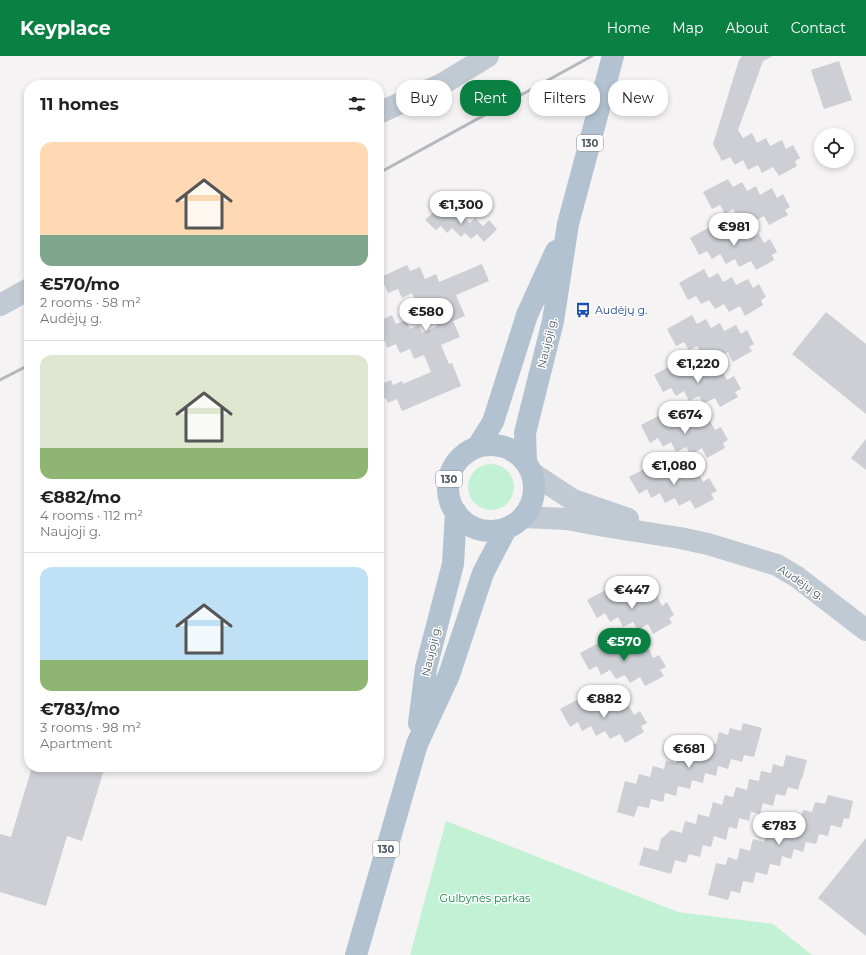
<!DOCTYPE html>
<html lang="en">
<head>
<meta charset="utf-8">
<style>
  :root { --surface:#fff; --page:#f2f2f2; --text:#222; --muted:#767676; --line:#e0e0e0; --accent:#0b8043 }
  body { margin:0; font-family:Montserrat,sans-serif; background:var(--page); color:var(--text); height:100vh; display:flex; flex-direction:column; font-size:15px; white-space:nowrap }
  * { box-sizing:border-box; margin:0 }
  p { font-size:13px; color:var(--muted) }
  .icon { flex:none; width:22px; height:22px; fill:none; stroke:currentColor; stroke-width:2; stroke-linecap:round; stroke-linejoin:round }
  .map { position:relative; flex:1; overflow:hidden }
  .sheet { position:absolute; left:24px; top:24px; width:360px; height:692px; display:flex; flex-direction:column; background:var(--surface); border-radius:16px; box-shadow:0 2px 6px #0003 }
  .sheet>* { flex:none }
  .banner { position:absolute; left:396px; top:24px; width:380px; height:36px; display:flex; gap:8px }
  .tools { position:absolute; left:814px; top:72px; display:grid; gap:8px }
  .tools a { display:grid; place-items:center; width:40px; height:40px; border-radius:50%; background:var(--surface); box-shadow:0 2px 6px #0003; font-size:20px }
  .price { position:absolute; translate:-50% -34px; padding:0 9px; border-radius:14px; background:#fff; color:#222; font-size:13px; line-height:26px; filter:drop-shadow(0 1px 2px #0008) }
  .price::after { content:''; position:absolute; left:50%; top:24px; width:12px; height:9px; margin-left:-6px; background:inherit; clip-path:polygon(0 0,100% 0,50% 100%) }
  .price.active { background:var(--accent); color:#fff }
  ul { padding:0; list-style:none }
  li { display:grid; align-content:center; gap:8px; height:212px; padding:0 16px }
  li+li { border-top:1px solid var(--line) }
  li span { display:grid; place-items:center; height:124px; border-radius:12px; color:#555 }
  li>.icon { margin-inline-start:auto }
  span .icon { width:72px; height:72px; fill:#fffc; stroke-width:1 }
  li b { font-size:17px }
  h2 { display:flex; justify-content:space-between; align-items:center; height:48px; padding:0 16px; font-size:17px }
  .tag { padding:0 14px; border-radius:16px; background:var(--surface); box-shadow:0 2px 6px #0003; font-size:14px; line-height:36px }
  .tag.active { background:var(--accent); color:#fff }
  header { display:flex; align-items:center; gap:24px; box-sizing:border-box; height:56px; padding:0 20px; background:var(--accent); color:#fff }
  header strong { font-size:19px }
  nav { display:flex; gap:22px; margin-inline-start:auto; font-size:14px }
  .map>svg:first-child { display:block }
</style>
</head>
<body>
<header>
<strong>Keyplace</strong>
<nav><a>Home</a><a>Map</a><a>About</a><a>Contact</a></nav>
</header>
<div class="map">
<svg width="866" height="899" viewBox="0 0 866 899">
  <rect width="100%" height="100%" fill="#f5f3f3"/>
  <!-- green -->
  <path fill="#c3f1d5" d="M468 431a23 23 0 1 1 46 0a23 23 0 1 1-46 0Z
    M446,765L678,856L773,868L812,899H410Z"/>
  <!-- building -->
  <path fill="#cdcfd5" d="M742,0H773L763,5L738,74L743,82L752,77L757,87L766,82L770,90L782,84L786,93L793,89L800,102L795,105L797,110L779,120L773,111L762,117L758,109L748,114L743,104L735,109L730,101L722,105L713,88L739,4Z
    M839,5L852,44L824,53L811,14Z
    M728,123L733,131L742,126L747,135L756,130L760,139L772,132L777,142L783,138L790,151L785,154L788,159L769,169L764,160L753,166L748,158L739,163L733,153L725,158L720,149L712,153L703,136Z
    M439,151L447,159L451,155L459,163L463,160L470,167L475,162L483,170L489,164L497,173L484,186L477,178L471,183L465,177L461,181L452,172L447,177L441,170L436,174L425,164Z
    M715,168L720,177L729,171L734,181L743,176L747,184L759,178L764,187L770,183L777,196L772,199L774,204L756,214L751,205L739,211L735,203L726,208L720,198L712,203L707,195L699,199L690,182Z
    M482,208L489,225L456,239L465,260L453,265L460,281L441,289L449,308L452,307L461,330L402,355L397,343L388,347L386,342L379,345V322L381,328L391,324L393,329L402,325L403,328L431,316L424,299L414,303L410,293L400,297L396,288L387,292L385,285L379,288V259L381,264L392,259L396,268L406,264L410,273L419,269L422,277L437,270L426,244L417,247L412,237L402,242L398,233L388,237L381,221L407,209L410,215L420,211L425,223L436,218L439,226Z
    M704,213L709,222L718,217L723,226L732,221L736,229L748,223L753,232L759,228L766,241L761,244L763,249L745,260L740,250L729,256L724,248L715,253L709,244L701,248L696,240L688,244L679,227Z
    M826,256L866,288V358L792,298Z
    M692,259L697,268L706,263L711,272L720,267L724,275L736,269L741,278L747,274L754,288L749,291L752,295L733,306L728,296L717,302L712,294L703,300L697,290L689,294L684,286L676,290L667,273Z
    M679,305L684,313L693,309L698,318L707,313L711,321L722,315L727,324L734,320L741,333L735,336L738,341L720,351L715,342L703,348L699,340L689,345L684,335L676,340L671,332L663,336L654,319Z
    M666,356L671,364L680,359L685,368L694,363L698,372L710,365L715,374L721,371L728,384L723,387L725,392L707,402L702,392L691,399L686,391L676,396L671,386L663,391L658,382L650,387L641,369Z
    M866,383V414L851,402Z
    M655,407L659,415L668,411L673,420L682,415L687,423L698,417L703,426L709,422L717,435L711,438L714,443L695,453L690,444L679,450L675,442L665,447L660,437L651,442L647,433L639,438L629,421Z
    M613,530L618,538L626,534L632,543L641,538L646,547L657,540L662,550L667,546L674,559L669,562L672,567L653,578L648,568L638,574L633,566L623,571L618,561L610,566L605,557L597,562L587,544Z
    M606,583L610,591L619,586L624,596L633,591L638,599L649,593L653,602L659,599L666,611L660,614L664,620L645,630L640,621L630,627L625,619L616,623L610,614L601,619L597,610L589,614L580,597Z
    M586,639L591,647L599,643L604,652L613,647L618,656L629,650L634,659L640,655L647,667L641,670L644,676L625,687L620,678L610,683L605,675L596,680L591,670L582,675L578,666L570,671L560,653Z
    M743,667L762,672L754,701L744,699L742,706L731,703L728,713L718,710L716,720L705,717L703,727L692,724L690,733L678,730L676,740L665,737L663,746L651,743L649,752L638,750L634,761L617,756L625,725L636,728L639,718L650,721L653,710L664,713L666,705L676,707L679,697L691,700L693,693L702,695L705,685L716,688L719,676L728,679L730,672L741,675Z
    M786,699L807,704L802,723H801L798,734L788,731L785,740L776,738L773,750L763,747L760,758L751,756L749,765L739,762L737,773L729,771L726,784L714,780L711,791L703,789L700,801L689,798L686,807L675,804L671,818L639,809L644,791L658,795L661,783L671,774L682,777L685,765L696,768L698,758L709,761L713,746L722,749L725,739L733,741L736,731L747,734L749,723L759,725L761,715L771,717L773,708L783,711Z
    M32,711H105L82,785L67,780L46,850L0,836V778L11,781Z
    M828,739L853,745L849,763L844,762L841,772L831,769L828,780L819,778L816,788L806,786L803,796L794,793L791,803L782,800L780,810L770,808L767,819L756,816L753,827L743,825L740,837L731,835L728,844L708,839L716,807L726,809L728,801L737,804L740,792L750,795L753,783L764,786L766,777L776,780L779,770L787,772L790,761L800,763L803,754L812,756L815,746L825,748Z
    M866,782V880L818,842Z"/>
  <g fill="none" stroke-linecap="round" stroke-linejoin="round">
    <!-- minor -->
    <path stroke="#c1cad2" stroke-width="22" d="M379,57L444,27L488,0
      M0,249L29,233
      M532,417L573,444L628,463
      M523,461L567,463L604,470L680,482L708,488L777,509L797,521L866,574"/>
    <!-- primary -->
    <path stroke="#b3c2d1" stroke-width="22" d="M448 432a43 43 0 1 1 86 0a43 43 0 1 1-86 0Z
      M478,390L493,366L527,259L556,195
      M526,405L525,377L553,265L568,168L613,0
      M419,667L426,612L453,508L456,456
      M356,899L417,688L449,619L483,517L506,473"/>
    <!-- rail -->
    <path stroke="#b5b8bd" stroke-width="3" d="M379,117L592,0
      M0,324L29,309"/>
  </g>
  <!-- icons -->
  <defs>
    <g id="bus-bare" transform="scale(1.2)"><path d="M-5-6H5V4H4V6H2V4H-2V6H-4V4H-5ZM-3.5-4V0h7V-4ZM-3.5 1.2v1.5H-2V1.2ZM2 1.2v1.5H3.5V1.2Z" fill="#1a4fb4" stroke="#fff" stroke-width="2.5" paint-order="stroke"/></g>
  </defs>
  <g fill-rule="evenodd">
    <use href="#bus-bare" x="583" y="254"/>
  </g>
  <g text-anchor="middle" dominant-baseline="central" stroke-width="3" stroke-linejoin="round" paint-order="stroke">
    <!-- shield labels -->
    <g fill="#fff" stroke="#808990" stroke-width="1">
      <rect x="577" y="79" width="26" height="16" rx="3"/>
      <rect x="436" y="415" width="26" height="16" rx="3"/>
      <rect x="373" y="785" width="26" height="16" rx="3"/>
    </g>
    <g font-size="10" font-weight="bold" fill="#4a5661">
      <text x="590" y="87">130</text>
      <text x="449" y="423">130</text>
      <text x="386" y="793">130</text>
    </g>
    <!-- transit labels -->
    <g font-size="11" fill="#164399" stroke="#fff" text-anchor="start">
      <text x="595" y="254">Audėjų g.</text>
    </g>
    <!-- street labels -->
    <g font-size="11" fill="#4a5661" stroke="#fff">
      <text transform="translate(547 287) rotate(-77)">Naujoji g.</text>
      <text transform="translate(801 526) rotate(34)">Audėjų g.</text>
      <text transform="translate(431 595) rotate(-77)">Naujoji g.</text>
    </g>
    <!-- park labels -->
    <g font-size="11" fill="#17864f" stroke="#fff">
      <text x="485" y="842">Gulbynės parkas</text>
    </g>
  </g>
</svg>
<div class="tools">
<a><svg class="icon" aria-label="locate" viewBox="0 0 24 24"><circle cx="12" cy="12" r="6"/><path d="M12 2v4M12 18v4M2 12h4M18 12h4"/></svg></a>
</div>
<b class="price" style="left:461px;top:169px">€1,300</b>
<b class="price" style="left:734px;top:191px">€981</b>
<b class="price" style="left:426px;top:276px">€580</b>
<b class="price" style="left:698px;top:328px">€1,220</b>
<b class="price" style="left:685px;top:379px">€674</b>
<b class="price" style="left:674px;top:430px">€1,080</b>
<b class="price" style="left:632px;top:554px">€447</b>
<b class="price active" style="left:624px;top:606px">€570</b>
<b class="price" style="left:604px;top:663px">€882</b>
<b class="price" style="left:689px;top:713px">€681</b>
<b class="price" style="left:779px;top:790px">€783</b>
<div class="banner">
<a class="tag">Buy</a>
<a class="tag active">Rent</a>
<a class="tag">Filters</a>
<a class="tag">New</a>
</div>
<section class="sheet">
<h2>11 homes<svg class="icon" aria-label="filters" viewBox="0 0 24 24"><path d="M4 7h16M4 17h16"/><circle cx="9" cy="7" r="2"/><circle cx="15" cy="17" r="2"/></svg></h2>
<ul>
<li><span style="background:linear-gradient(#ffd9b3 75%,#7fa58c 0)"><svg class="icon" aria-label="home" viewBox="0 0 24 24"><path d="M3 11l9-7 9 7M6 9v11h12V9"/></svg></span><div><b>€570/mo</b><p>2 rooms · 58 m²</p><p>Audėjų g.</p></div></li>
<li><span style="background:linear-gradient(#dfe7d0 75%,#8fb573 0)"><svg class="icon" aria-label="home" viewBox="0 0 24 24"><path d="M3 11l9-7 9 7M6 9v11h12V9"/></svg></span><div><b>€882/mo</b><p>4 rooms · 112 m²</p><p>Naujoji g.</p></div></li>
<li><span style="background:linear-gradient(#bfe0f5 75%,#8fb573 0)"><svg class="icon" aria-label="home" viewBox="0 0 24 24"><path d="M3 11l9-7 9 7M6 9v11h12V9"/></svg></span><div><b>€783/mo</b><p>3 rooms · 98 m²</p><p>Apartment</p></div></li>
</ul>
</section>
</div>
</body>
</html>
